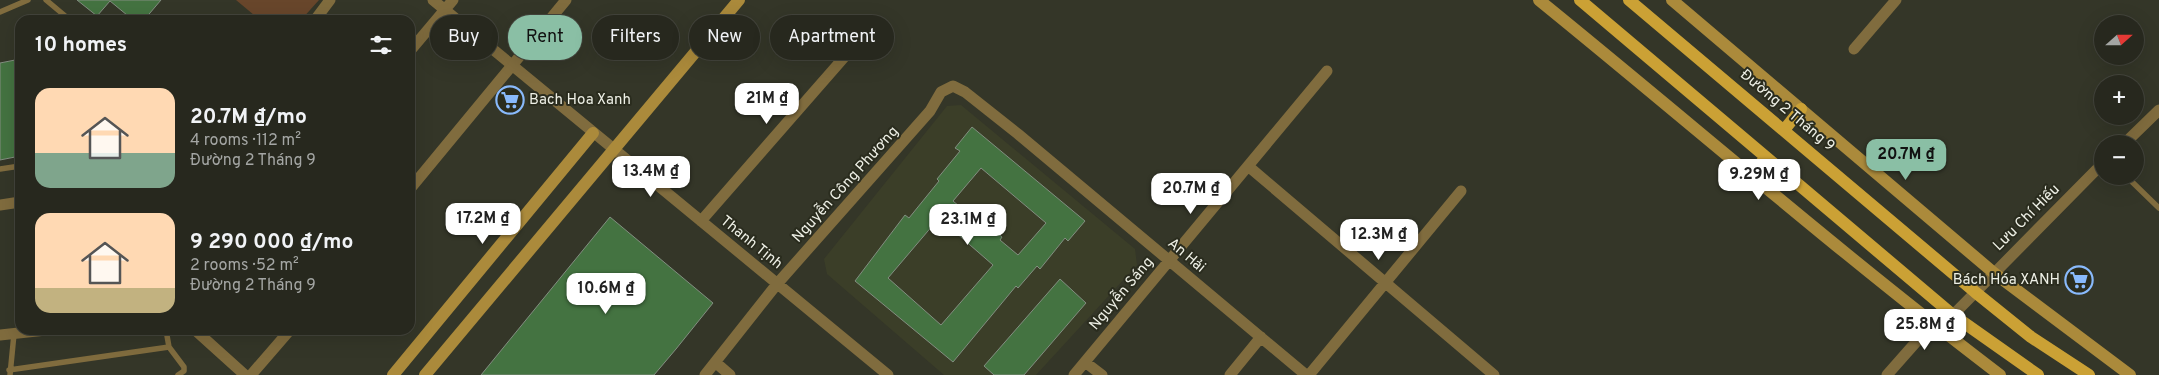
<!DOCTYPE html>
<html lang="en">
<head>
<meta charset="utf-8">
<style>
  :root { --surface:#27281e; --page:#33342b; --text:#f1f3f6; --muted:#a4a6a4; --line:#43443c; --accent:#8abfa5 }
  body { margin:0; font-family:Overpass,sans-serif; background:var(--page); color:var(--text); height:100vh; display:flex; flex-direction:column; font-size:19px; white-space:nowrap }
  * { box-sizing:border-box; margin:0 }
  p { font-size:16px; color:var(--muted) }
  .icon { flex:none; width:28px; height:28px; fill:none; stroke:currentColor; stroke-width:2; stroke-linecap:round; stroke-linejoin:round }
  .map { position:relative; flex:1; overflow:hidden }
  .details { position:absolute; left:15px; top:15px; width:400px; height:320px; display:flex; flex-direction:column; background:var(--surface); border-radius:15px; box-shadow:0 5px 20px #0002,0 0 0 1px var(--line) }
  .details>* { flex:none }
  .banner { position:absolute; left:430px; top:15px; width:475px; height:45px; display:flex; gap:10px }
  .needle { width:32px; rotate:69deg }
  .buttons { position:absolute; left:2094px; top:15px; display:grid; gap:10px }
  .buttons a { display:grid; place-items:center; width:50px; height:50px; border-radius:50%; background:var(--surface); box-shadow:0 5px 20px #0002,0 0 0 1px var(--line); font-size:25px }
  .price { position:absolute; translate:-50% -42px; padding:0 11px; border-radius:10px; background:#fff; color:#222; font-size:16px; line-height:32px; filter:drop-shadow(0 1px 2px #0008) }
  .price::after { content:''; position:absolute; left:50%; top:30px; width:15px; height:11px; margin-left:-8px; background:inherit; clip-path:polygon(0 0,100% 0,50% 100%) }
  .price.active { background:var(--accent); color:#111 }
  ul { padding:0; list-style:none }
  li { display:flex; align-items:center; gap:15px; height:125px; padding:0 20px }
  li span { display:grid; place-items:center; flex:none; width:140px; height:100px; border-radius:15px; color:#555 }
  li>.icon { margin-inline-start:auto }
  span .icon { width:60px; height:60px; fill:#fffc; stroke-width:1 }
  li b { font-size:21px }
  h2 { display:flex; justify-content:space-between; align-items:center; height:60px; padding:0 20px; font-size:21px }
  .tag { padding:0 18px; border-radius:22px; background:var(--surface); box-shadow:0 5px 20px #0002,0 0 0 1px var(--line); font-size:18px; line-height:45px }
  .tag.active { background:var(--accent); color:#111 }
  .map>svg:first-child { display:block }
</style>
</head>
<body>
<div class="map">
<svg width="2159" height="375" viewBox="0 0 2159 375">
  <rect width="100%" height="100%" fill="#343628"/>
  <!-- built -->
  <path fill="#3b3e28" d="M961,105L1135,249L1137,265L1036,375H944L827,274L824,259L947,106Z"/>
  <!-- green -->
  <path fill="#68462b" d="M236,0H319L301,20H249L254,15Z"/>
  <!-- building -->
  <path fill="#447341" stroke="#828e80" fill-rule="evenodd" d="M77,0H161L144,20H133L110,1L97,16Z
    M20,59V156L0,160V63Z
    M972,127L1085,221L1068,241L1065,238L1040,269L1037,266L1018,288L1016,286L953,362L855,281L905,215L909,218L939,181L937,179L960,151L955,148ZM981,168L1046,223L1018,255L1000,240L1002,237L980,218L977,221L953,201ZM939,218L993,265L941,325L888,278Z
    M610,217L713,303L676,349L654,375H481Z
    M1060,279L1086,303L1024,375H994L984,366Z"/>
  <g fill="none" stroke-linecap="round" stroke-linejoin="round">
    <!-- service -->
    <path stroke="#806c3e" stroke-width="5.5" d="M46,0L70,20
      M0,12L28,0
      M0,169L20,166
      M2126,176L2159,208
      M169,347L184,367V371L178,375
      M9,370L169,347L166,330
      M10,375L14,334"/>
    <!-- minor -->
    <path stroke="#806c3e" stroke-width="11" d="M433,0L888,375
      M315,20L330,0
      M1854,49L1896,0
      M410,51L453,0
      M2124,144L2159,110
      M1248,166L1494,375
      M410,189L566,0
      M0,205L20,202
      M701,221L854,46
      M195,330L245,375
      M0,335L46,330
      M715,362L730,375
      M1085,362L1102,375
      M251,375L290,330
      M705,375L777,284L930,111L941,92L953,86L965,92L1018,134L1306,375
      M1074,375L1327,71
      M1230,375L1261,337
      M1309,375L1461,191
      M1887,375L1932,324L1953,315L2102,164"/>
    <!-- secondary -->
    <path stroke="#ab8a3b" stroke-width="12" d="M1539,0C1693,125 1842,255 2000,375
      M1672,0L1994,273L2130,375
      M393,375L593,133
      M425,375L739,0"/>
    <!-- primary -->
    <path stroke="#cba135" stroke-width="12" d="M1580,0L1953,315L2038,375
      M1629,0L1975,292L2031,337L2089,375
      M1784,130L1801,109
      M1750,177L1766,157"/>
  </g>
  <!-- icons -->
  <defs>
    <g id="supermarket-ring" transform="scale(1.4375)"><circle r="9.5" fill="#2a2c1e" stroke="#89bafc" stroke-width="1.5"/><path d="M-6-5.5h2.5l.6 2H6L4.5 2H-2.5L-4.4-4H-6ZM-1.5 3.2a1.3 1.3 0 1 0 .1 0ZM3 3.2a1.3 1.3 0 1 0 .1 0Z" fill="#89bafc"/></g>
  </defs>
  <g fill-rule="evenodd">
    <use href="#supermarket-ring" x="510" y="100"/>
    <use href="#supermarket-ring" x="2079" y="280"/>
  </g>
  <g text-anchor="middle" dominant-baseline="central" stroke-width="4" stroke-linejoin="round" paint-order="stroke">
    <!-- poi labels -->
    <g font-size="15" fill="#eef0e6" stroke="#2a2c1e" text-anchor="start">
      <text x="529" y="100">Bach Hoa Xanh</text>
      <text x="2060" y="280" text-anchor="end">Bách Hóa XANH</text>
    </g>
    <!-- street labels -->
    <g font-size="15" fill="#eef0e6" stroke="#2a2c1e">
      <text transform="translate(1787 111) rotate(40)">Đường 2 Tháng 9</text>
      <text transform="translate(846 185) rotate(-48)">Nguyễn Công Phương</text>
      <text transform="translate(2027 218) rotate(-45)">Lưu Chí Hiếu</text>
      <text transform="translate(751 243) rotate(39)">Thanh Tịnh</text>
      <text transform="translate(1186 256) rotate(40)">An Hải</text>
      <text transform="translate(1122 294) rotate(-50)">Nguyễn Sáng</text>
    </g>
  </g>
</svg>
<div class="buttons">
<a><svg class="needle" viewBox="-14 -14 28 28"><path d="M0-13l5 13h-10z" fill="#e53935"/><path d="M0 13l5-13h-10z" fill="#a4a6a4"/></svg></a>
<a>+</a>
<a>−</a>
</div>
<b class="price" style="left:767px;top:125px">21M ₫</b>
<b class="price active" style="left:1906px;top:181px">20.7M ₫</b>
<b class="price" style="left:651px;top:198px">13.4M ₫</b>
<b class="price" style="left:1759px;top:201px">9.29M ₫</b>
<b class="price" style="left:1191px;top:215px">20.7M ₫</b>
<b class="price" style="left:483px;top:245px">17.2M ₫</b>
<b class="price" style="left:968px;top:246px">23.1M ₫</b>
<b class="price" style="left:1379px;top:261px">12.3M ₫</b>
<b class="price" style="left:606px;top:315px">10.6M ₫</b>
<b class="price" style="left:1925px;top:351px">25.8M ₫</b>
<div class="banner">
<a class="tag">Buy</a>
<a class="tag active">Rent</a>
<a class="tag">Filters</a>
<a class="tag">New</a>
<a class="tag">Apartment</a>
</div>
<section class="details">
<h2>10 homes<svg class="icon" aria-label="filters" viewBox="0 0 24 24"><path d="M4 7h16M4 17h16"/><circle cx="9" cy="7" r="2"/><circle cx="15" cy="17" r="2"/></svg></h2>
<ul>
<li><span style="background:linear-gradient(#ffd9b3 65%,#7fa58c 0)"><svg class="icon" aria-label="home" viewBox="0 0 24 24"><path d="M3 11l9-7 9 7M6 9v11h12V9"/></svg></span><div><b>20.7M ₫/mo</b><p>4 rooms · 112 m²</p><p>Đường 2 Tháng 9</p></div></li>
<li><span style="background:linear-gradient(#ffd9b3 75%,#c2b280 0)"><svg class="icon" aria-label="home" viewBox="0 0 24 24"><path d="M3 11l9-7 9 7M6 9v11h12V9"/></svg></span><div><b>9 290 000 ₫/mo</b><p>2 rooms · 52 m²</p><p>Đường 2 Tháng 9</p></div></li>
</ul>
</section>
</div>
</body>
</html>
